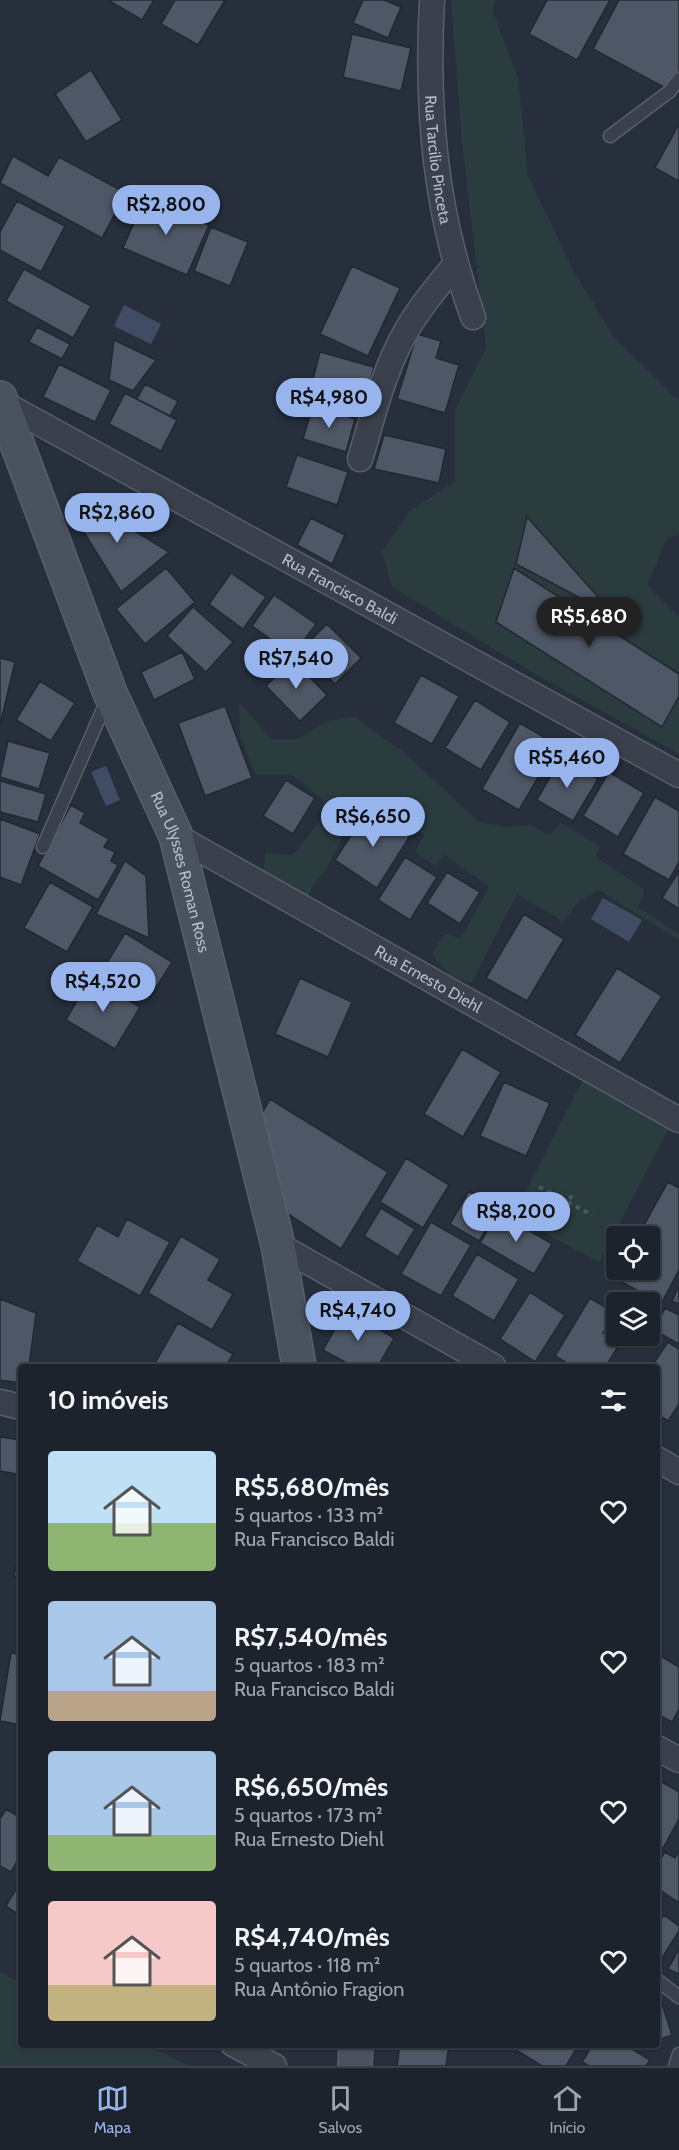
<!DOCTYPE html>
<html lang="pt">
<head>
<meta charset="utf-8">
<style>
  :root { --surface:#1d232d; --page:#2a2f39; --text:#f1f3f6; --muted:#a0a4aa; --line:#3b4049; --accent:#97b4ec }
  body { margin:0; font-family:Cabin,sans-serif; background:var(--page); color:var(--text); height:100vh; display:flex; flex-direction:column; font-size:22px; white-space:nowrap }
  * { box-sizing:border-box; margin:0 }
  p { font-size:20px; color:var(--muted) }
  .icon { flex:none; width:33px; height:33px; fill:none; stroke:currentColor; stroke-width:2; stroke-linecap:round; stroke-linejoin:round }
  .map { position:relative; flex:1; overflow:hidden }
  .side { position:absolute; left:18px; top:1364px; width:642px; height:684px; display:flex; flex-direction:column; background:var(--surface); border-radius:6px; box-shadow:0 2px 4px #0004,0 0 0 2px var(--line) }
  .side>* { flex:none }
  .fabs { position:absolute; left:606px; top:1226px; display:grid; gap:12px }
  .fabs a { display:grid; place-items:center; width:54px; height:54px; border-radius:6px; background:var(--surface); box-shadow:0 2px 4px #0004,0 0 0 2px var(--line); font-size:30px }
  .price { position:absolute; translate:-50% -51px; padding:0 14px; border-radius:21px; background:var(--accent); color:#111; font-size:20px; line-height:39px; filter:drop-shadow(0 2px 3px #0008) }
  .price::after { content:''; position:absolute; left:50%; top:36px; width:18px; height:14px; margin-left:-9px; background:inherit; clip-path:polygon(0 0,100% 0,50% 100%) }
  .price.on { background:#222; color:#fff }
  ul { padding:0; list-style:none }
  li { display:flex; align-items:center; gap:18px; height:150px; padding:0 30px }
  li span { display:grid; place-items:center; flex:none; width:168px; height:120px; border-radius:6px; color:#555 }
  li>.icon { margin-inline-start:auto }
  span .icon { width:72px; height:72px; fill:#fffc; stroke-width:1 }
  li b { font-size:26px }
  h2 { display:flex; justify-content:space-between; align-items:center; height:72px; padding:0 30px; font-size:26px }
  .menu { display:flex; justify-content:space-around; align-items:center; height:84px; border-top:2px solid var(--line); background:var(--surface); font-size:16px; color:var(--muted) }
  .menu a { display:grid; justify-items:center; gap:3px }
  .menu .on { color:var(--accent) }
  .map>svg:first-child { display:block }
</style>
</head>
<body>
<div class="map">
<svg width="679" height="2066" viewBox="0 0 679 2066">
  <rect width="100%" height="100%" fill="#272f3c"/>
  <!-- green -->
  <path fill="#2a3c3e" d="M451,0H495L493,12L518,77L528,176L574,272L614,337L679,401V534L667,539L647,585L679,617V754L535,674L392,587L382,552L409,512L455,481V410L486,348L462,142Z
    M239,702L272,739H298L326,721L355,717L407,755L479,822L505,827L530,825L549,835L561,823L600,846L596,857L645,890L638,907L679,934V940L598,890L579,901L563,922L517,894L472,982C452,980 442,969 432,953L445,934L461,938L489,887L444,854L436,866L415,852L424,835L364,798L326,869L312,887L307,901L263,877L265,853L293,855L320,821L323,800L293,775H256L240,737Z
    M584,1077L672,1123L599,1262L513,1216Z
    M0,1972L21,1983V2044L146,2045L189,2066H0Z"/>
  <!-- water -->
  <path fill="#3f4c63" d="M124,305L161,324L151,344L114,326Z
    M106,766L120,800L106,806L91,772Z
    M603,898L642,920L629,942L591,919Z"/>
  <!-- building -->
  <path fill="#4e5765" stroke="#222833" stroke-width="1.5" d="M108,0H154L142,20Z
    M175,0H225L198,45L161,24Z
    M363,0H384L401,7L388,38L353,23Z
    M547,0H610L577,60L529,34Z
    M619,0H679V72L669,90L593,49Z
    M352,34L411,48L401,91L343,77Z
    M91,70L122,120L86,142L55,94Z
    M679,124V181L655,168Z
    M13,156L48,176L59,157L126,193L102,238L0,183Z
    M145,197L209,225L187,275L123,248Z
    M17,201L65,226L41,272L0,250V232Z
    M211,227L248,242L230,286L194,271Z
    M352,266L400,288L368,356L320,334Z
    M24,269L91,306L73,338L6,301Z
    M37,327L70,344L62,359L29,342Z
    M417,334L441,341L436,358L459,365L445,413L397,399Z
    M114,340L156,360L133,391L109,380Z
    M320,352L374,367L362,410L309,395Z
    M59,364L111,390L95,422L43,397Z
    M145,384L178,401L170,416L137,399Z
    M125,393L177,420L161,451L109,424Z
    M313,405L355,419L346,452L303,439Z
    M384,435L446,449L439,483L374,469Z
    M297,455L348,472L337,505L286,487Z
    M79,497L169,552L121,592L69,508Z
    M527,517L616,617L516,564Z
    M311,518L345,535L332,564L297,545Z
    M166,568L195,602L145,644L116,609Z
    M514,568L679,674V696L662,727L496,622Z
    M231,573L266,597L243,629L209,604Z
    M274,595L316,624L293,655L252,626Z
    M193,607L233,642L206,672L167,636Z
    M327,624L361,658L335,684L301,650Z
    M182,652L195,679L154,700L141,672Z
    M0,658L15,662L0,725Z
    M293,660L327,695L300,721L266,686Z
    M421,675L459,696L432,744L394,723Z
    M40,681L75,703L51,741L16,720Z
    M475,700L510,722L481,770L445,748Z
    M225,706L252,778L205,796L178,723Z
    M520,723L557,745L519,810L482,789Z
    M8,741L50,753L39,789L0,777Z
    M561,758L598,779L573,821L537,800Z
    M609,772L644,793L618,837L583,816Z
    M286,780L315,798L293,834L263,816Z
    M0,781L46,794L38,822L0,812Z
    M655,797L679,811V862L669,880L623,854Z
    M71,805L85,813L80,823L109,839L104,847L115,852L111,861L118,865L98,900L38,866Z
    M368,809L410,836L377,888L335,860Z
    M0,819L40,834L21,885L0,877Z
    M405,857L437,877L410,920L378,900Z
    M125,861L146,876L149,938L96,914Z
    M679,871V909L662,898Z
    M447,872L480,892L460,924L427,903Z
    M50,882L93,907L67,952L24,928Z
    M524,914L564,939L527,1001L486,978Z
    M125,933L172,962L151,996L104,968Z
    M617,968L662,996L620,1063L575,1035Z
    M90,978L140,1007L115,1049L66,1020Z
    M300,978L352,1002L328,1057L275,1034Z
    M462,1049L501,1072L463,1137L424,1114Z
    M504,1082L550,1103L526,1156L480,1136Z
    M270,1099L388,1172L341,1249L285,1212L261,1115Z
    M406,1158L449,1185L423,1228L380,1202Z
    M668,1182L679,1188V1270L661,1304L615,1278L620,1269H650V1236H638Z
    M469,1191L498,1209L479,1241L450,1224Z
    M381,1208L415,1229L398,1257L364,1236Z
    M498,1212L552,1244L534,1274L480,1243Z
    M127,1219L170,1242L140,1296L77,1261L97,1225L118,1237Z
    M431,1222L471,1245L441,1296L401,1274Z
    M181,1236L220,1259L208,1280L233,1294L212,1330L148,1293Z
    M477,1254L519,1279L494,1321L452,1296Z
    M679,1286V1304L672,1301Z
    M530,1292L565,1315L535,1362L500,1339Z
    M590,1298L615,1313L603,1333L620,1343L606,1366H572L555,1356Z
    M0,1299L36,1313L29,1366H21V1383L0,1380Z
    M665,1308L679,1315V1344L654,1330Z
    M346,1310L394,1338L378,1366H352L323,1350Z
    M178,1323L233,1354L226,1366L154,1365Z
    M668,1342L679,1349V1404L668,1421L657,1414V1366H652Z
    M0,1437L21,1440L17,1474L0,1471Z
    M20,1545H21V1577L14,1576Z
    M11,1653L21,1655V1725L0,1721Z
    M657,1654L679,1667V1709L672,1722L657,1714Z
    M657,1779L679,1792V1819L663,1848L657,1844Z
    M6,1809L21,1818V1854L11,1872L0,1866V1819Z
    M679,1851V1903L657,1888V1865L665,1852L675,1858Z
    M21,1881V1916L6,1906Z
    M664,1915L679,1926V1931L660,1961L657,1959V1925Z
    M679,1949V1974L668,1969Z
    M658,1991L672,2035L657,2040V1992Z
    M400,2044H449L446,2066H397Z
    M506,2044H579L566,2066H542Z
    M593,2044H624L650,2060L646,2066H589L582,2062Z"/>
  <g fill="none" stroke-linecap="round" stroke-linejoin="round">
    <!-- lane casing -->
    <g stroke="#595f6a" stroke-width="15">
      <path id="lane" d="M610,136L670,91L679,79
        M43,847L107,700
        M657,1980L679,1997
        M675,2066L679,2054"/>
    </g>
    <!-- street casing -->
    <g stroke="#595f6a" stroke-width="27">
      <g id="street">
        <path id="s1" d="M432,0C426,111 435,212 473,317"/>
        <path id="s2" d="M1,402L679,775"/>
        <path d="M360,459C373,417 383,372 405,333C419,308 437,287 455,265"/>
        <path id="s3" d="M176,836L679,1120"/>
        <path d="M278,1245L493,1366"/>
        <path d="M0,1402L21,1407"/>
        <path d="M657,1459L679,1472"/>
        <path d="M657,1748L679,1760"/>
        <path d="M233,2044L274,2066"/>
      </g>
    </g>
    <!-- secondary casing -->
    <g stroke="#595f6a" stroke-width="36">
      <g id="secondary">
        <path id="s4" d="M0,398L110,693L176,836L278,1245L299,1366"/>
        <path d="M355,2066L356,2044"/>
      </g>
    </g>
    <!-- path -->
    <path stroke="#49595c" stroke-width="4" stroke-dasharray="4.5 4.5" stroke-linecap="butt" d="M539,1187L568,1202L573,1193
      M568,1202L592,1215"/>
    <!-- lane -->
    <use href="#lane" stroke="#3b414c" stroke-width="12"/>
    <!-- street -->
    <use href="#street" stroke="#3b414c" stroke-width="24"/>
    <!-- secondary -->
    <use href="#secondary" stroke="#4a515f" stroke-width="33"/>
  </g>
  <g text-anchor="middle" dominant-baseline="central" stroke-width="5" stroke-linejoin="round" paint-order="stroke">
    <!-- street labels -->
    <g font-size="16" fill="#b7bdc7" stroke="#202631">
      <text stroke="none"><textPath href="#s1" startOffset="160">Rua Tarcilio Pinceta</textPath></text>
      <text stroke="none"><textPath href="#s2" startOffset="387">Rua Francisco Baldi</textPath></text>
      <text stroke="none"><textPath href="#s4" startOffset="508">Rua Ulysses Roman Ross</textPath></text>
      <text stroke="none"><textPath href="#s3" startOffset="290">Rua Ernesto Diehl</textPath></text>
    </g>
  </g>
</svg>
<div class="fabs">
<a><svg class="icon" aria-label="locate" viewBox="0 0 24 24"><circle cx="12" cy="12" r="6"/><path d="M12 2v4M12 18v4M2 12h4M18 12h4"/></svg></a>
<a><svg class="icon" aria-label="layers" viewBox="0 0 24 24"><path d="M12 4l9 5-9 5-9-5zM3 14l9 5 9-5"/></svg></a>
</div>
<b class="price" style="left:166px;top:236px">R$2,800</b>
<b class="price" style="left:329px;top:429px">R$4,980</b>
<b class="price" style="left:117px;top:544px">R$2,860</b>
<b class="price on" style="left:589px;top:648px">R$5,680</b>
<b class="price" style="left:296px;top:690px">R$7,540</b>
<b class="price" style="left:567px;top:789px">R$5,460</b>
<b class="price" style="left:373px;top:848px">R$6,650</b>
<b class="price" style="left:103px;top:1013px">R$4,520</b>
<b class="price" style="left:516px;top:1243px">R$8,200</b>
<b class="price" style="left:358px;top:1342px">R$4,740</b>
<section class="side">
<h2>10 imóveis<svg class="icon" aria-label="filters" viewBox="0 0 24 24"><path d="M4 7h16M4 17h16"/><circle cx="9" cy="7" r="2"/><circle cx="15" cy="17" r="2"/></svg></h2>
<ul>
<li><span style="background:linear-gradient(#bfe0f5 60%,#8fb573 0)"><svg class="icon" aria-label="home" viewBox="0 0 24 24"><path d="M3 11l9-7 9 7M6 9v11h12V9"/></svg></span><div><b>R$5,680/mês</b><p>5 quartos · 133 m²</p><p>Rua Francisco Baldi</p></div><svg class="icon" aria-label="heart" viewBox="0 0 24 24"><path d="M12 20l-8-8c-3-5 5-10 8-4 3-6 11-1 8 4z"/></svg></li>
<li><span style="background:linear-gradient(#a9c7e8 75%,#b9a48a 0)"><svg class="icon" aria-label="home" viewBox="0 0 24 24"><path d="M3 11l9-7 9 7M6 9v11h12V9"/></svg></span><div><b>R$7,540/mês</b><p>5 quartos · 183 m²</p><p>Rua Francisco Baldi</p></div><svg class="icon" aria-label="heart" viewBox="0 0 24 24"><path d="M12 20l-8-8c-3-5 5-10 8-4 3-6 11-1 8 4z"/></svg></li>
<li><span style="background:linear-gradient(#a9c7e8 70%,#8fb573 0)"><svg class="icon" aria-label="home" viewBox="0 0 24 24"><path d="M3 11l9-7 9 7M6 9v11h12V9"/></svg></span><div><b>R$6,650/mês</b><p>5 quartos · 173 m²</p><p>Rua Ernesto Diehl</p></div><svg class="icon" aria-label="heart" viewBox="0 0 24 24"><path d="M12 20l-8-8c-3-5 5-10 8-4 3-6 11-1 8 4z"/></svg></li>
<li><span style="background:linear-gradient(#f6c9c9 70%,#c2b280 0)"><svg class="icon" aria-label="home" viewBox="0 0 24 24"><path d="M3 11l9-7 9 7M6 9v11h12V9"/></svg></span><div><b>R$4,740/mês</b><p>5 quartos · 118 m²</p><p>Rua Antônio Fragion</p></div><svg class="icon" aria-label="heart" viewBox="0 0 24 24"><path d="M12 20l-8-8c-3-5 5-10 8-4 3-6 11-1 8 4z"/></svg></li>
</ul>
</section>
</div>
<nav class="menu">
<a class="on"><svg class="icon" aria-label="map" viewBox="0 0 24 24"><path d="M3 6l6-2 6 2 6-2v14l-6 2-6-2-6 2zM9 4v14M15 6v14"/></svg>Mapa</a>
<a><svg class="icon" aria-label="saved" viewBox="0 0 24 24"><path d="M7 4h10v16l-5-4-5 4z"/></svg>Salvos</a>
<a><svg class="icon" aria-label="home" viewBox="0 0 24 24"><path d="M3 11l9-7 9 7M6 9v11h12V9"/></svg>Início</a>
</nav>
</body>
</html>
